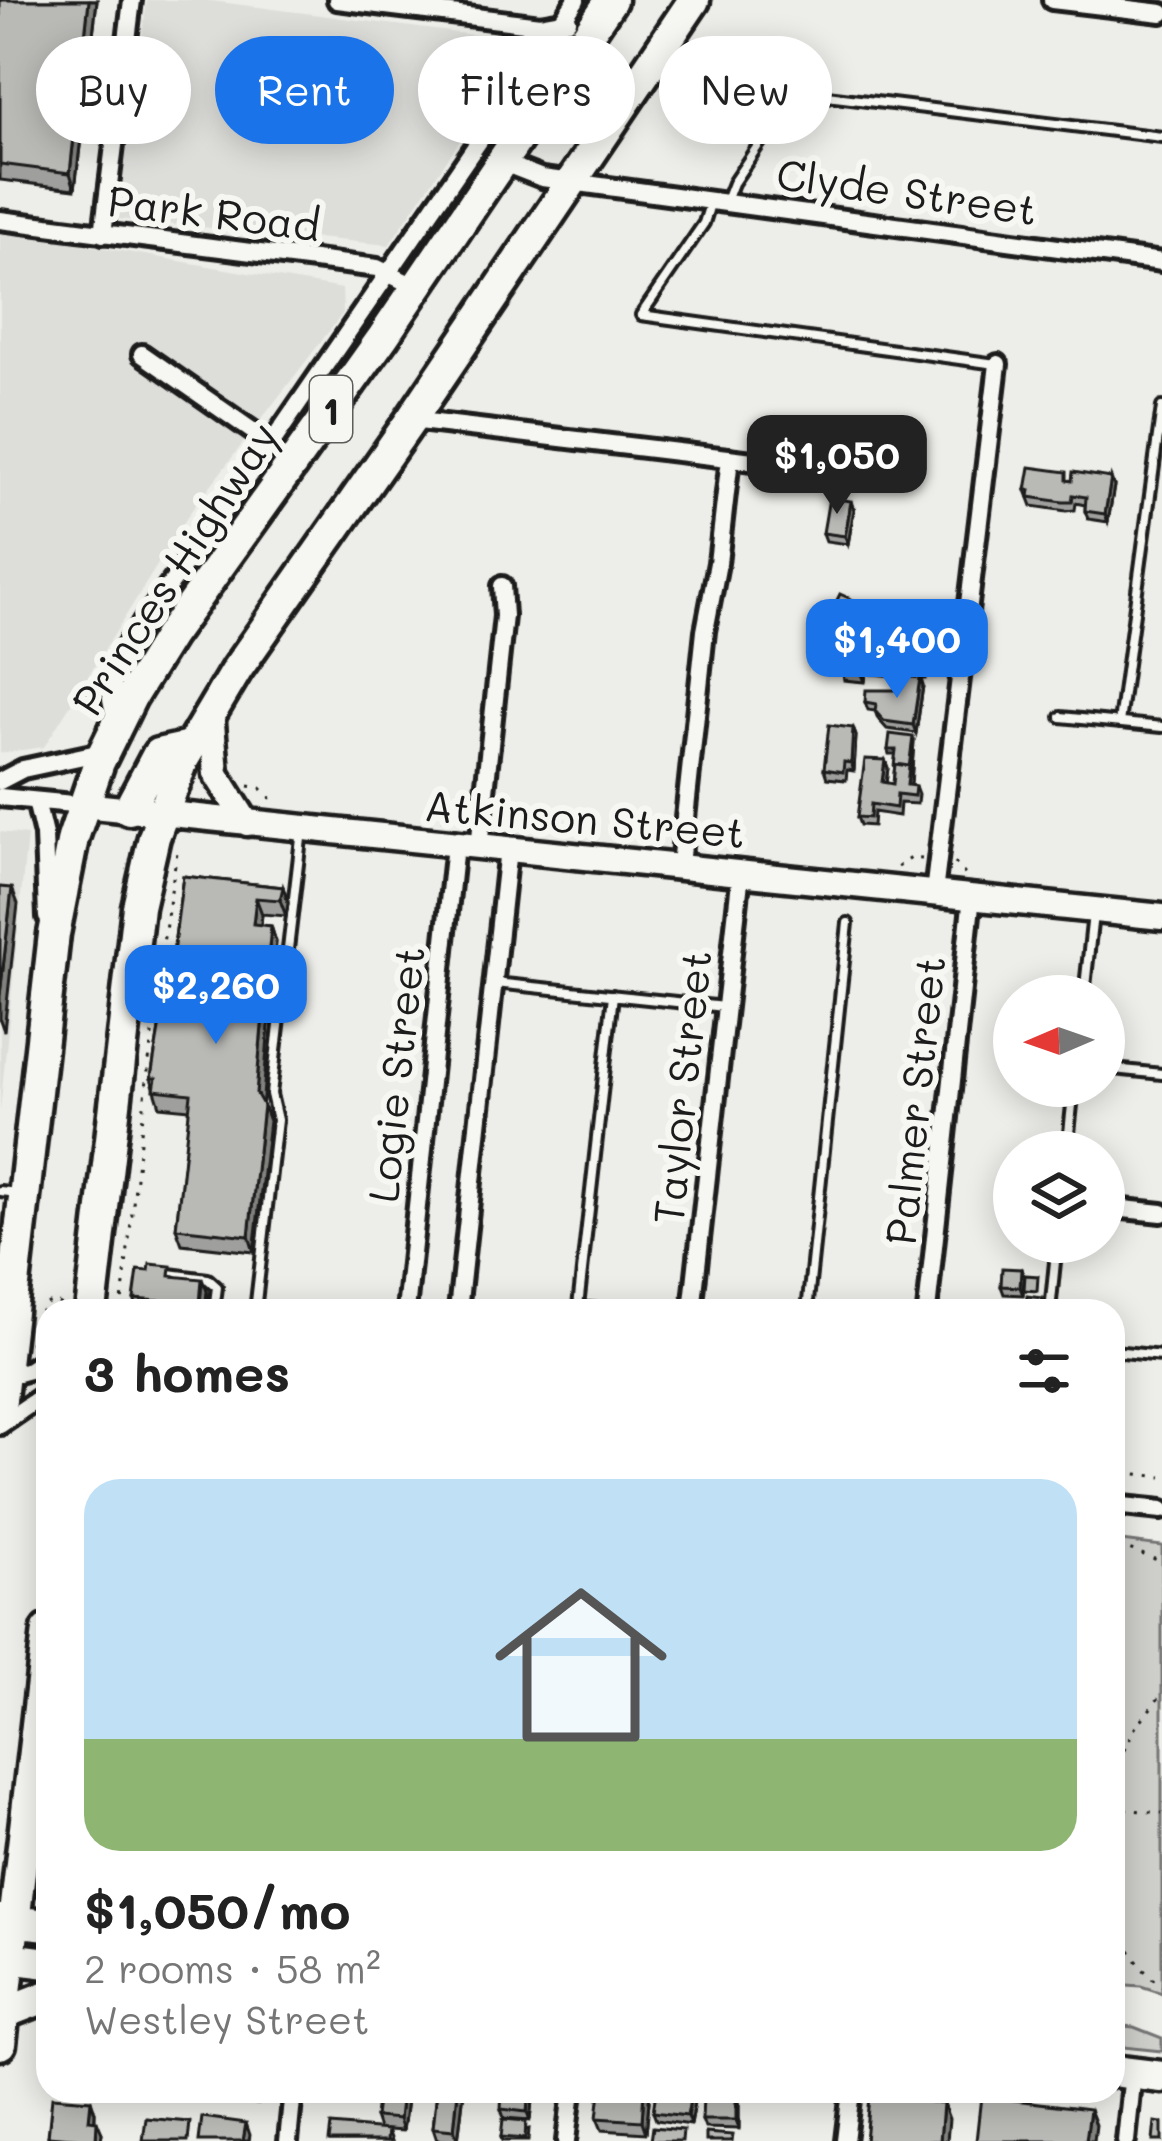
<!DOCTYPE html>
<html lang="en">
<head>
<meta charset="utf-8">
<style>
  :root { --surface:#fff; --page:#f2f2f2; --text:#222; --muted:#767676; --line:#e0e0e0; --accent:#1a73e8 }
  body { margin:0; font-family:Mali,sans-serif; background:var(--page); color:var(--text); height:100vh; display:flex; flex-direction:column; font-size:45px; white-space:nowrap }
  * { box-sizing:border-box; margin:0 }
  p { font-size:39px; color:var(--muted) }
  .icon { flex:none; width:66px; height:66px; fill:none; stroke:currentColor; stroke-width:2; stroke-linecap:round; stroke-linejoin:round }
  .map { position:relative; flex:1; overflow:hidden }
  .panel { position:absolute; left:36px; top:1299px; width:1089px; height:804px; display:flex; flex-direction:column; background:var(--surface); border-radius:36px; box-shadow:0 6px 30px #0003 }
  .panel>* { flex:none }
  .top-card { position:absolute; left:36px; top:36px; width:1092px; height:108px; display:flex; gap:24px }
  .needle { width:78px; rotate:268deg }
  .fabs { position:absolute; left:993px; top:975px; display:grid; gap:24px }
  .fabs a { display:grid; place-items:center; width:132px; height:132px; border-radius:50%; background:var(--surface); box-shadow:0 6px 30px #0003; font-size:60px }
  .price { position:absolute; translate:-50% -102px; padding:0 27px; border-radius:24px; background:var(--accent); color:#fff; font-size:39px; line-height:78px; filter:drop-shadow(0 3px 6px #0008) }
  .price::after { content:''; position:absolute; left:50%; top:72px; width:36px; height:27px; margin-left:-18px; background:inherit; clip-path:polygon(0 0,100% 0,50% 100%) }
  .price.selected { background:#222; color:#fff }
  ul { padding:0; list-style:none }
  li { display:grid; align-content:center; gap:24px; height:636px; padding:0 48px }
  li+li { border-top:3px solid var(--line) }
  li span { display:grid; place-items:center; height:372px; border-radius:36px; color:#555 }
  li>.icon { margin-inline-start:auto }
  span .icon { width:216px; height:216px; fill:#fffc; stroke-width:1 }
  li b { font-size:51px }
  h2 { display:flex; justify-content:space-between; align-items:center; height:144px; padding:0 48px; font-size:51px }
  .tag { padding:0 42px; border-radius:54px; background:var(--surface); box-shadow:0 6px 30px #0003; font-size:42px; line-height:108px }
  .tag.selected { background:var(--accent); color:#fff }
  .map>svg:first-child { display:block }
</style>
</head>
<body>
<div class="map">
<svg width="1162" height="2141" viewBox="0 0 1162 2141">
  <rect width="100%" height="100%" fill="#edede9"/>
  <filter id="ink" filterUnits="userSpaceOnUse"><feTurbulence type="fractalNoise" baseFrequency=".00833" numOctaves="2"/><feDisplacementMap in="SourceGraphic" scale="24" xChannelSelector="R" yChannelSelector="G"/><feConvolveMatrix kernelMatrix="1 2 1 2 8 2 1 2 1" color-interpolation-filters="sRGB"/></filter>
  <g filter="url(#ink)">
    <!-- built -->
    <path fill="#ddddda" d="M147,0H204L527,42L389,245L117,219Z
      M0,230L342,289L343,313L191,511L44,747L0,753Z
      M0,832L27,835L0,1111Z"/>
    <!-- green -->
    <path fill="#cececb" stroke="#757574" stroke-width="3" d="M1113,1540L1162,1546V1993L1141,1986L1113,1984Z
      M1113,2025L1134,2027L1162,2038V2051L1113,2046Z"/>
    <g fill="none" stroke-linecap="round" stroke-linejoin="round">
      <!-- lane casing -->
      <g stroke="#1c1c1c" stroke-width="16">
        <path id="lane" d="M726,201L733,183L794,92L1162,137
          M710,204L704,223L641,315L996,364
          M1061,717L1162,727
          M1119,723L1162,407
          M495,983L724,1007
          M613,995L578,1307L617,1311
          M1084,996L1093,914
          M1104,1068L1162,1074
          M1067,1152L1074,1086
          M0,1191L17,1193
          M169,1274L208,1279L217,1287L214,1311
          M255,1311L277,1120L271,1094L302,830
          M807,1311L848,923
          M1050,1311L1057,1242
          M1113,1351L1162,1356"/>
      </g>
      <!-- street casing -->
      <g stroke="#1c1c1c" stroke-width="26">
        <path id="street" d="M337,0L540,25L568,20
          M1052,0L1162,13
          M501,162L542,178L1162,262
          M0,220L377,268L416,287
          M103,234L132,0
          M142,354L271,444
          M411,420L828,470
          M116,723L111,699L114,663L271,444L576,0
          M0,781L23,769L102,752
          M0,797L83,805
          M36,801L44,835L47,917
          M479,847L504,616L502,586
          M680,865L705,631L718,563L730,458
          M934,893L998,364
          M1104,1207L1162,1213
          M406,1311L455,845
          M458,1311L508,849
          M692,1311L741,872
          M927,1311L972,896
          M0,1378L29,1370L48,1357
          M0,1425L48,1392
          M1113,1505L1162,1510
          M288,2141L293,2091
          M566,2141L572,2091
          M845,2141L851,2091
          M1126,2141L1133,2073"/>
      </g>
      <!-- secondary casing -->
      <g stroke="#1c1c1c" stroke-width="33">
        <path id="secondary" d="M211,710L216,774L247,823
          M83,805L1162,917"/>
      </g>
      <!-- highway casing -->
      <g stroke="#1c1c1c" stroke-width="39">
        <path id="highway" d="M129,809L158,754L190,747
          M91,1311L138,907L154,837L184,758L237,669L411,420L694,0
          M0,1408L54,934L73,838L99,762L131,697L169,636L383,337L611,0
          M0,1920L48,1925
          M0,1957L48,1963
          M4,2013L48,1996
          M0,2044L48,1630
          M1113,2071L1162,2077"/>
      </g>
      <!-- path -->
      <path stroke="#1c1c1c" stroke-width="3" stroke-dasharray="3 9" stroke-linecap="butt" d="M76,703L93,689
        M249,786L261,788L275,803
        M442,820L455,809L464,810
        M701,836L716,850
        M651,842L668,832
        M955,863L968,878
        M898,867L911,858L922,859
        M160,963L177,852
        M121,1311L157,990
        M29,1343L35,1342L43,1305L54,1301L65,1306
        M1113,1471L1162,1477
        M1113,1536L1116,1544L1162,1562
        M1113,1772L1135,1728L1162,1694
        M1113,1808L1162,1813
        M1113,1905C1121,1936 1135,1968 1162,1986
        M1084,2091L1107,2094"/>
      <!-- lane -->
      <use href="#lane" stroke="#f6f6f2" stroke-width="8"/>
      <!-- street -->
      <use href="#street" stroke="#f6f6f2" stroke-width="16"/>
      <!-- secondary -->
      <use href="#secondary" stroke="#f6f6f2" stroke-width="24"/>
      <!-- highway -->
      <use href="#highway" stroke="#f6f6f2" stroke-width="30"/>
    </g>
    <!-- wall -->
    <path fill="#9f9f9d" stroke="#1c1c1c" stroke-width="3" d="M0,0H97L75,189L0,180Z
      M1070,481L1114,486L1108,522L1088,519L1085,511V505L1076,503L1075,510L1066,511L1032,506L1026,490Z
      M854,510L848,544L826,541L823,533Z
      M865,612L862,619L870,637L865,682L844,680L840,657L834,653L831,645Z
      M921,636L924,644L925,679H921L923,686L916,733L887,729L878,719L875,711L868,710L865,702L896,690L900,676L897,668L896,676L872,674L869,665L881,653Z
      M853,728L856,736L854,771L847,770L846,780L827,778L824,769Z
      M914,741L911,785L915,786L918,794L917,804L900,803L899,816L874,812L873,826L860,825L857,817L885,760L888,768L886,783L893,784L896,754H889L888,750Z
      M183,876L283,887L288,903L286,916L262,914L261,925L271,926L276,942L262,1103L269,1121L254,1252L182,1244L176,1228L190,1109L160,1106L151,1078L163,1005L160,1004L155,988L172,961Z
      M1021,1269L1024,1277L1023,1295L1004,1294L1001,1286Z
      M149,1271L175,1276L207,1291L205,1311H139L134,1299Z
      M229,2091H260L258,2104L232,2101Z
      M322,2091H345L344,2100L325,2098Z
      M408,2091L403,2131L388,2130L392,2141H329L379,2129L375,2117Z
      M437,2091H464L458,2141L437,2140L433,2128Z
      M533,2091L530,2120L504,2118L501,2109Z
      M650,2091L646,2133L602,2130L597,2118Z
      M878,2091H907L906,2099L949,2119L880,2097Z
      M691,2094L694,2102L690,2125L656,2120L653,2112Z
      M736,2096L739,2105V2129L705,2128L702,2120Z
      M91,2100L95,2112V2121L102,2133L101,2141H50L48,2136Z
      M529,2129L528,2141H502L501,2137Z"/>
    <!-- shaded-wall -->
    <path fill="#82827f" stroke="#1c1c1c" stroke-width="3" d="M89,0H97L75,189L70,173Z
      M1111,478L1114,486L1108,522L1105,514Z
      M851,501L854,510L848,544L845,536Z
      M867,629L870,637L865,682L862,674Z
      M921,636L924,644L925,679L922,671Z
      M920,678L923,686L916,733L913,725Z
      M853,728L856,736L854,771L851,763Z
      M913,737L914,741L910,793L907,785Z
      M885,760L888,768L885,791L882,782Z
      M283,887L288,903L286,916L280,900Z
      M12,888L18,904L4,1031L0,1020V995Z
      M256,898L262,914L259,940L253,924Z
      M271,926L276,942L262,1109L256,1093Z
      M263,1105L269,1121L254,1252L249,1236Z
      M1021,1269L1024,1277L1023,1295L1020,1287Z
      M202,1279L207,1291L205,1311H202L200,1304Z
      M402,2091H408L403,2131L399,2119Z
      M458,2091H464L458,2141L454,2130Z
      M529,2091H533L530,2120L527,2112Z
      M644,2091H650L646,2133L642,2121Z
      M691,2094L694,2102L690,2125L687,2116Z
      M736,2096L739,2105V2129L736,2120Z
      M91,2100L95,2112L94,2132L89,2120Z
      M943,2103L949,2119L947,2141H940Z
      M1090,2109L1096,2125L1094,2141H1086Z
      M97,2121L102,2133L101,2141H96Z
      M246,2123L250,2135L249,2141H243Z"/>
    <!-- building -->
    <path fill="#b9b9b6" stroke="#1c1c1c" stroke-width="3" d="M0,0H89L70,173L0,164Z
      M1030,467L1067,472V480L1072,481L1073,472L1111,478L1105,514L1085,511L1086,497L1073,495L1072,502H1063L1029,497L1030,490H1026Z
      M829,498L851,501L845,536L823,533Z
      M840,594L862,604L859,611L867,629L862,674L841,671L839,651L831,645L839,635L831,612Z
      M888,633L899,635L898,643L904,644L905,634L921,636L922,671L897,668L898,661L894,660L893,668L869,665L870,652L881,653L882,640L887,641Z
      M897,675L920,678L913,725L884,721L875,711L876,704L865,702L866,690H896Z
      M829,725L853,728L851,763L844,762L843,772L824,769Z
      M890,734L913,737L909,768V766L895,764L894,766L896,750H888Z
      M865,759L885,760L882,782L893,784L895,764L909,766L907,785L915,786L914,796L897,794L896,808L871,804L870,818L857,817Z
      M183,876L283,887L280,900L256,898L253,924L271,926L256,1093L263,1105L249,1236L176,1228L191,1094L154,1090L156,1078H151L165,993L155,988L158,960L172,961Z
      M0,887L12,888L0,995Z
      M150,1264L171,1266L170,1276L202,1279L200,1304L134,1299L138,1270L149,1271Z
      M1002,1268L1021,1269L1020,1287L1001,1286Z
      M1025,1275L1038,1276L1037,1291L1024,1290Z
      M1027,1296L1042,1298L1041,1311H1020L1021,1305H1026Z
      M229,2091H256L255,2096L229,2093Z
      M378,2091H402L399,2119L375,2117Z
      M437,2091H458L454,2130L433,2128Z
      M502,2091H529L527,2112L501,2109Z
      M600,2091H644L642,2121L597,2118Z
      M656,2091L691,2094L687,2116L653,2112Z
      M703,2096H736V2120H702Z
      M869,2096L943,2103L940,2141H865Z
      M981,2096L1090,2109L1086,2141H976Z
      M52,2097L91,2100L89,2120L97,2121L96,2140L48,2136Z
      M202,2117L246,2123L243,2141H199Z
      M146,2118L190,2122L188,2141H143Z
      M503,2119L526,2121L525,2139L501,2137Z
      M1155,2122L1162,2123V2141H1153Z
      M331,2125L388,2130L387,2141H329Z
      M653,2127L683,2130L682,2141H651Z
      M706,2133L733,2135L732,2141H706Z"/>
  </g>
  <g text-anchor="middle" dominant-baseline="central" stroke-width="12" stroke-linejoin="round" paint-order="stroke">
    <!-- shield labels -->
    <rect fill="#f6f6f2" stroke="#5d5d5c" stroke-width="3" x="310" y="376" width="42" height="66" rx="9"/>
    <g font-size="39" font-weight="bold" fill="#1c1c1c">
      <text x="331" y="409">1</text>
    </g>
    <!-- street labels -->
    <g font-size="42" fill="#1c1c1c" stroke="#f6f6f2">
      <text transform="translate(907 191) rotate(8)">Clyde Street</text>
      <text transform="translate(214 212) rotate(7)">Park Road</text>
      <text transform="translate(174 568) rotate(-57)">Princes Highway</text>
      <text transform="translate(585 818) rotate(5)">Atkinson Street</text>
      <text transform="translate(395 1074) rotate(-84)">Logie Street</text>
      <text transform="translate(681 1087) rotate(-84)">Taylor Street</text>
      <text transform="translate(914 1100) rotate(-84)">Palmer Street</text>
    </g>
  </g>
</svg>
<div class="fabs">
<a><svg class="needle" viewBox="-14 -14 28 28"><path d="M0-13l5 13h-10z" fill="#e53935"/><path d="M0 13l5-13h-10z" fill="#767676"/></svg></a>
<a><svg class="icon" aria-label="layers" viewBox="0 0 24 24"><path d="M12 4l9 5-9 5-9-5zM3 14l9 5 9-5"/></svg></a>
</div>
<b class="price selected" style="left:837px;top:517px">$1,050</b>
<b class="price" style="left:897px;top:701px">$1,400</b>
<b class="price" style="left:216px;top:1047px">$2,260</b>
<div class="top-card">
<a class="tag">Buy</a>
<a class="tag selected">Rent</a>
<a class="tag">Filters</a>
<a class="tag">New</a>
</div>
<section class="panel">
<h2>3 homes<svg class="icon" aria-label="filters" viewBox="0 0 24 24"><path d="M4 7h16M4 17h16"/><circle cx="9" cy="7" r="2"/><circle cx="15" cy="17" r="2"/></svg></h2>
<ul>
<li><span style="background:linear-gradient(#bfe0f5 70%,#8fb573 0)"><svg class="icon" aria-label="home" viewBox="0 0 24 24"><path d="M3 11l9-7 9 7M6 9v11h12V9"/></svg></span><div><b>$1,050/mo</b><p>2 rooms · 58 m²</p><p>Westley Street</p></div></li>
</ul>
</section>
</div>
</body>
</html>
